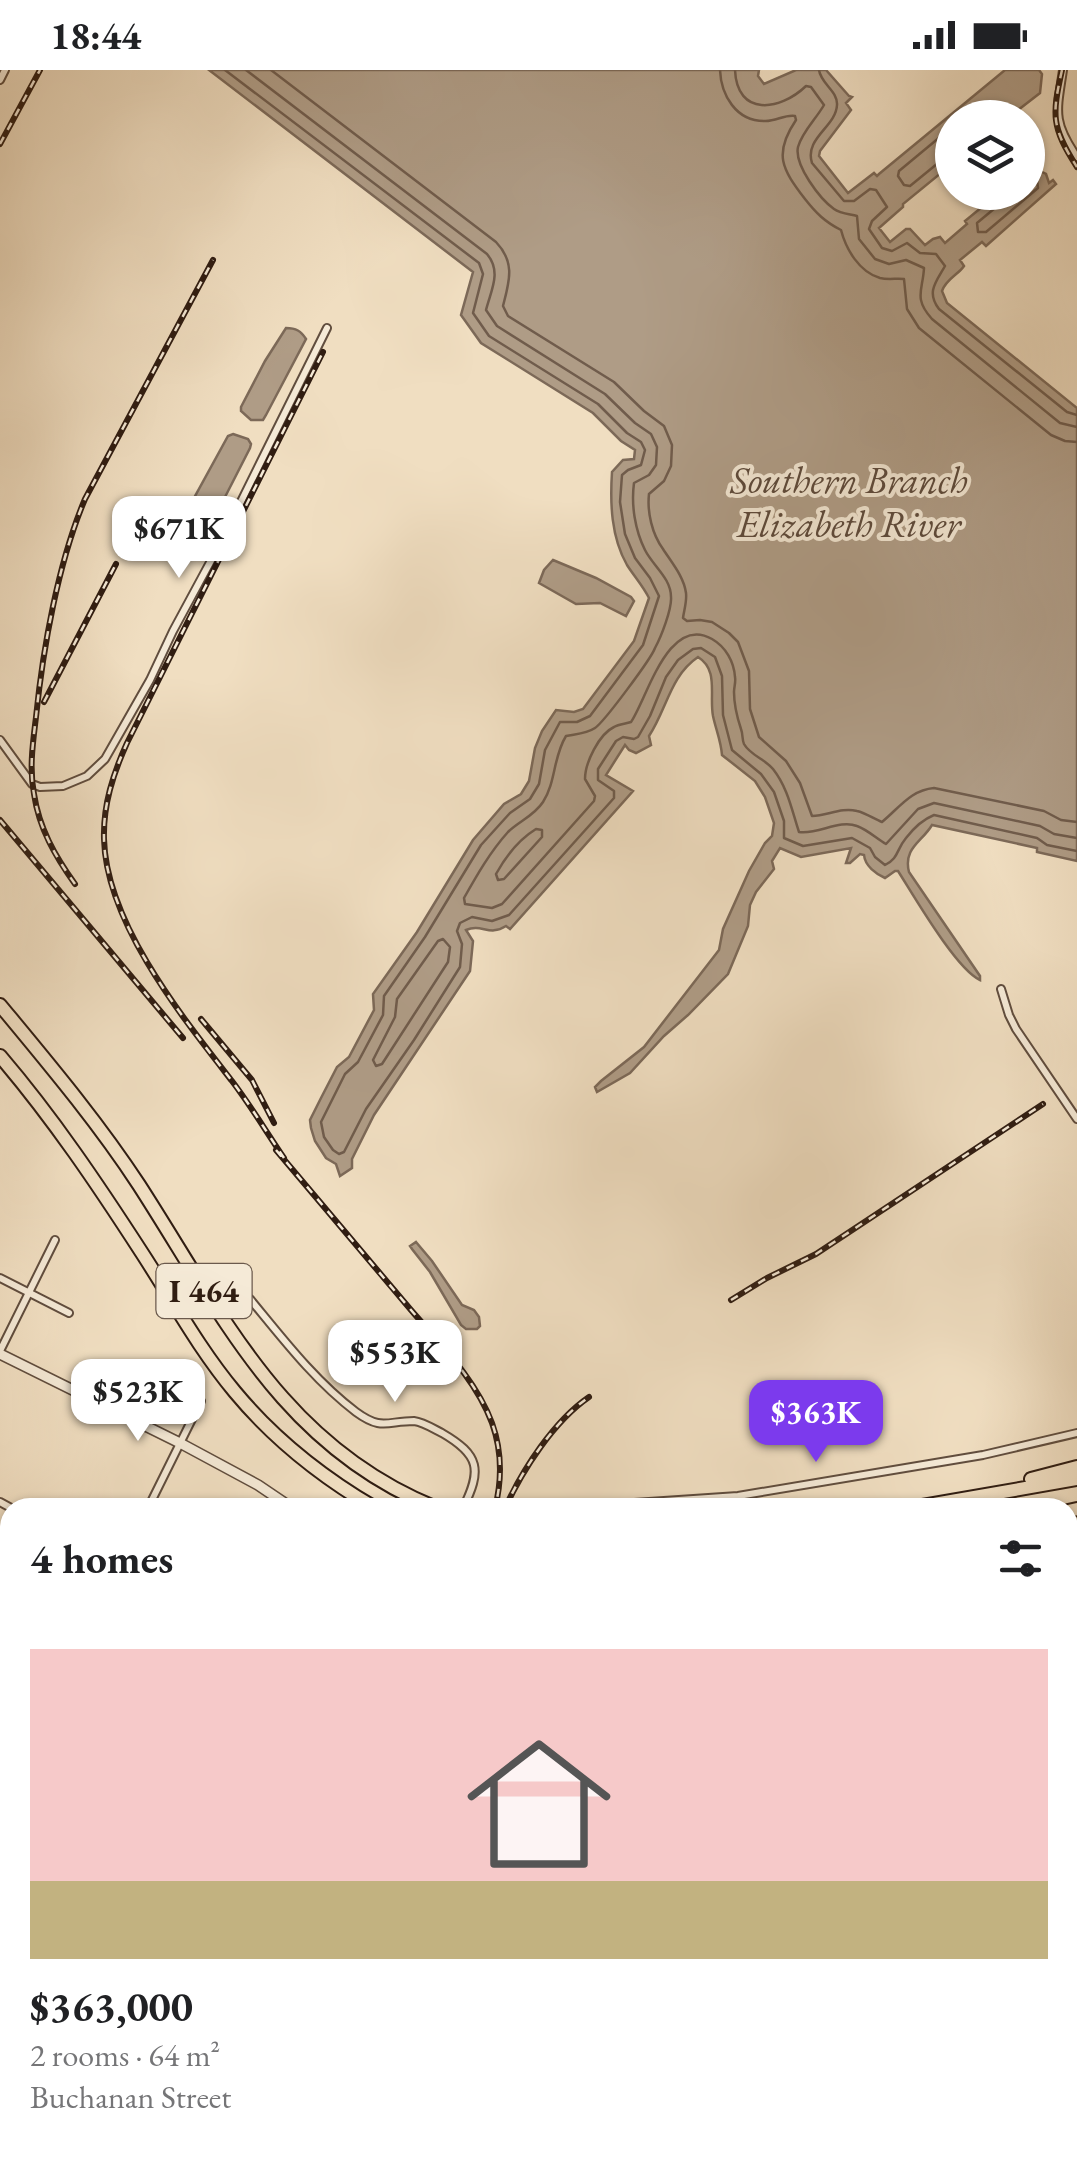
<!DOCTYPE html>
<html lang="en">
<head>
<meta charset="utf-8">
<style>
  :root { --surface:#fff; --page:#f6f6f6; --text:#202124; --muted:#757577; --line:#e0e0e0; --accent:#7c3aed }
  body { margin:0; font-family:"EB Garamond",serif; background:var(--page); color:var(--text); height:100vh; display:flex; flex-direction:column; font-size:38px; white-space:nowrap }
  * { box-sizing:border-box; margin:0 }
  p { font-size:32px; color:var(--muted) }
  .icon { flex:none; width:55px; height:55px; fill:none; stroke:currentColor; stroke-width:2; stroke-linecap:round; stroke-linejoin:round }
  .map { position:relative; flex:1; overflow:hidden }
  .drawer { position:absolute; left:0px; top:1428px; width:1078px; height:672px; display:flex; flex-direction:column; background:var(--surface); border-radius:30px 30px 0 0; box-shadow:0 2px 8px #0004 }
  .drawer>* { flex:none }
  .buttons { position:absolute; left:935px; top:30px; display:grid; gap:20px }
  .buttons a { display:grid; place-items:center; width:110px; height:110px; border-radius:50%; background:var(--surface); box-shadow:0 2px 8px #0004; font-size:50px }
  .price { position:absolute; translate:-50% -85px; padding:0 22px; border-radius:20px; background:#fff; color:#222; font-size:32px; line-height:65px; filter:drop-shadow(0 2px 5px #0008) }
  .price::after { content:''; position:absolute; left:50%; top:60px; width:30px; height:22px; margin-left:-15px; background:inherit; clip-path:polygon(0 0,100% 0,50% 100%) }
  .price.current { background:var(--accent); color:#fff }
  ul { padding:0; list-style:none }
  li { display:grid; align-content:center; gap:20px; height:530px; padding:0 30px }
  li+li { border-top:2px solid var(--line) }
  li span { display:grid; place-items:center; height:310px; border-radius:0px; color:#555 }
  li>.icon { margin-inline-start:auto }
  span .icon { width:180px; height:180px; fill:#fffc; stroke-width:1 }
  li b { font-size:42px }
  h2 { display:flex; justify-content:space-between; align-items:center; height:120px; padding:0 30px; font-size:42px }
  .status { display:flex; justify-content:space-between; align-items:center; height:70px; padding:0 50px; background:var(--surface); direction:ltr }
  .status svg { height:28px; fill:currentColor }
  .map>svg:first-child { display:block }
</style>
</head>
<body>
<div class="status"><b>18:44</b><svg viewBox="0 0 49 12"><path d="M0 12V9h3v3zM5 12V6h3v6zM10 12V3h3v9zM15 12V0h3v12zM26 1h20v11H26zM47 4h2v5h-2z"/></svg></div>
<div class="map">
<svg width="1077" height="2098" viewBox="0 0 1077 2098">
  <rect width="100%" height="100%" fill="#f0dec1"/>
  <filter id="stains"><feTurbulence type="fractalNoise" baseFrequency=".002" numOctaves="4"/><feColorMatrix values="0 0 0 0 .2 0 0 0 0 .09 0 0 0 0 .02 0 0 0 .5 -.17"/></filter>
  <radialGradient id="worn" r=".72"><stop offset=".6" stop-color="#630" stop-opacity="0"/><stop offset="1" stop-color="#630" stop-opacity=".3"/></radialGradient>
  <!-- green -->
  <path fill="#cfbda3" stroke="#806d5a" stroke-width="2.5" d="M741,2090H899V2098H741Z"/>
  <!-- water -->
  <path fill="#af9c86" stroke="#7c6958" stroke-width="2.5" d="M209,0H759L758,6L764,14L796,0H826L849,26L852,27L846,33L851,40L820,81L819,86L848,123L874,103L877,106L879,104L1005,0H1039L1042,4L1040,23L1009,47L952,48V94L903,134V137L879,158L890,172L906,159H910L925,175L933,169L940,167L945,173L967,154L965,151L999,123L1028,122V100L1039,92L1042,96L1038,100L1046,104L1049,113L1053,110L1056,114L986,176L982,172L960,190L964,196C959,204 946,209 942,221L947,233L1077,338V791L1037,782V778L932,755C922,772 903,778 909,802L980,906V910C956,899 914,826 898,801H895L885,808C876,804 865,796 864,785L860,784L850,793H846L851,778L801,787L780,778L772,791L774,799L756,822L750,835L748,856L728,904L688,945L664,966L630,1003L597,1022L595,1017L601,1011L644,977L719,880L723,859L749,801L765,773L772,766L774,753L765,727L755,711L722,685C721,671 716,660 713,646C709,625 719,600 698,587C670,606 667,639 649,666L651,675L636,683L629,680L625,675L606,705L633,721L510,859L506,856C489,867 482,853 466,860L473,871L470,901L374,1045L352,1089V1098L340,1106L336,1094L326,1088L315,1071L311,1058L310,1050L321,1028L337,997L349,987L374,940L373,924L417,862L473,770L504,734L521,724L529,711L535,678L542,661L556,640L574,642L583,639L634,571L649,528C643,516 634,506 627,495C611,467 610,433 612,402L623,390L634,389L635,380L621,371L593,343L481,273L461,245L473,202Z
    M286,258C296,258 301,261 306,269L266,345L263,350H251L241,341V337L265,291Z
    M233,364L248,369L251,374L250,378L223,431L197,473C193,479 187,479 181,477L174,466L177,459L228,366Z
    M553,490L596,508L631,527L634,531L626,546L600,533L576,534L539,513L544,500Z
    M416,1172L432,1191L462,1235L474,1240L479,1247L480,1256L477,1259H466L461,1255L430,1202L412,1179L410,1176Z"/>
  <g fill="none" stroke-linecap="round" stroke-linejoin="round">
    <!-- shore -->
    <path stroke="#705c4c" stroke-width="2.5" d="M225,0L479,193L483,204L473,243L489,266L598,334L627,363L641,372L645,380L641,395L628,400L622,405L620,432L625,464L635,488L650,508L659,526L643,575L590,646L577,652H560L545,680L539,714L530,729L510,743L481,775L425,867L384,926L383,945L358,992L345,1004L321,1052L324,1067L333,1080L339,1084L344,1082L366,1039L414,970L460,897L462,874L457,861L460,853L472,847L492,851L509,845L614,728V721L598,710V699L616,671L623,667L634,669L638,667L650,646L666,607L678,590L693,579L701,578L715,587L722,606L723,645L732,680L761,704L774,722L784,751V768L803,776L852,768L870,778L875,787L885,795C899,788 896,780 906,768C913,759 924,749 934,745L1037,768L1047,775L1077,781
      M246,0L487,184C502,202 491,220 486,240L497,256L605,324L635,353L651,364L657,377L656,395L649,405L634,413C631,435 635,460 645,480C653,496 671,508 671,527C672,539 661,567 655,578C651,589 604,652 595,658C586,664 575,664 566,666C553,687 556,712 543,732C534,746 519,751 508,762C490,782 477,805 464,828L465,834L492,838L502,834L594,731L595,726L585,709C585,693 599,664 614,657C619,654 625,654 631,652C647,629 668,544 712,569C726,577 734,592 735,607C736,612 734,617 734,622C734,636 737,647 741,659C743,664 742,670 744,674C750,685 766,690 773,699C788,718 792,741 799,762C818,765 839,749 857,756C868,760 877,769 886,774L918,739L934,733L1040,756L1054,764L1077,768
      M271,0L496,172C516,193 509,212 503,236L508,246L614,312L644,341L664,356L672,375L671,396L664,411L649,424C647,442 652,464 663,479C672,493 684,507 686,523C687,532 684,540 683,548L687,551L700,550L712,552L729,563L738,572L749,601L750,639L759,667L786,691L800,713L812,746C827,746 841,737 857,741C866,743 874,749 882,752C900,737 911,720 934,718L1044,741L1061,750L1077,752
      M720,0C721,25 736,51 764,51C775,52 785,44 795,46L796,50C773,84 782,99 805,129C816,143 825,152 841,160C846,179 859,202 880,208C888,210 897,208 904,209L907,239L919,258L1051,365L1065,371L1077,372
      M735,0C737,47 780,41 806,16L811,17L824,35C816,49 802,62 798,77C794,95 820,129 834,139C841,144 850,144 857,146L859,169L875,189L889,194L906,190L924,198C923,220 913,228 932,249L1060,353L1077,357
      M819,0C821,14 838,21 837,35C836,57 804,68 812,93L844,131H854L870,119L876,120L887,137L872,151L869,159L882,178L892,181L907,173L920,183L936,184L945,196C936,212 926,222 939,239L1067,342L1077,345
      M952,57L899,101L898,106L904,115L910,116L943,89L952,87
      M1004,122L1001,133L977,153L978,162H986L1038,118L1037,110L1028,108
      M536,759L542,760V767L504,809L498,810L496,804C506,786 518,770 536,759Z
      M443,869L450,877L448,892L382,994L376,996L373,990L395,947L397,929L438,871Z"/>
    <!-- minor casing -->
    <g stroke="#604d3e" stroke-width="10">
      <path id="minor" d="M1063,0C1057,41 1052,51 1077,87
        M0,10L5,0
        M0,670L32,714L40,717L63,716L87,706L105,689L150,610L173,561L221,472L327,258
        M1001,919L1009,945L1016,959L1077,1049
        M0,1208L69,1243
        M250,1229C283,1269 315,1311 356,1342C382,1361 387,1351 414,1351C423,1352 434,1359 442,1363C480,1385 482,1400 463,1438
        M0,1281L55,1170
        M0,1432L11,1438
        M148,1438L201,1331
        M560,1438L738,1426L983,1385L1077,1363
        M0,1567H10
        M1068,1612L1077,1611
        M1068,1700L1077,1699
        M1068,1715L1077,1714
        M0,1759H10
        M1068,1797L1077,1796
        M0,1809H10
        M1068,1992H1077
        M0,2039L10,2036
        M155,2090L156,2098
        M1025,2092L1077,2090
        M699,2098L735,2096"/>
    </g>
    <!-- tertiary casing -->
    <g stroke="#604d3e" stroke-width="12">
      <path id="tertiary" d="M0,1284L180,1373L258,1415L292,1438
        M1068,1506L1077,1505
        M556,2090L560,2098"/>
    </g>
    <!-- secondary casing -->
    <g stroke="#301d12" stroke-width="12">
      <path id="secondary" d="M1068,1895H1077
        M0,1905H10"/>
    </g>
    <!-- motorway casing -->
    <g stroke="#301d12" stroke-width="16">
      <path id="motorway" d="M0,935C48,993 97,1051 139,1115C223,1245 282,1376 436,1438
        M0,986C53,1048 98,1115 142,1183C172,1229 199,1279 235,1322C274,1369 322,1407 375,1438
        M1031,1409L1077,1397
        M911,1438L1077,1409
        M1068,1441L1077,1439"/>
    </g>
    <!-- minor -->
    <use href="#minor" stroke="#f5ead7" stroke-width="6"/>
    <!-- tertiary -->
    <use href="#tertiary" stroke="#f5ead7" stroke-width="9"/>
    <!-- secondary -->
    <use href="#secondary" stroke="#f5ead7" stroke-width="9"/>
    <!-- motorway -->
    <use href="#motorway" stroke="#f0dec1" stroke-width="12"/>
    <!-- rail casing -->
    <g stroke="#301d12" stroke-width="6">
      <path id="rail" d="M1062,0C1052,45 1051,57 1077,97
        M0,74L40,0
        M44,632L116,494
        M0,750L183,968
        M75,814C55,786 39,758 34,724C29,698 33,672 36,647C43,578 58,493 85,429L213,190
        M201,949L252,1010L274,1053
        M276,1080C321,1133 366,1187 411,1240C441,1275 476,1310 492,1353C502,1381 502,1410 495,1438
        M284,1088C267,1063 251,1036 232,1011C183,948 106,853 104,769C103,735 113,704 127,673L323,282
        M731,1230L767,1208L816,1184L1043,1034
        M505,1438C523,1399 554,1351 589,1327
        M280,2098L290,2090"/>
    </g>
    <!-- rail -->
    <use href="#rail" stroke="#f5ead7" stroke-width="2.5" stroke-dasharray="8" stroke-linecap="butt"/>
  </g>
  <g text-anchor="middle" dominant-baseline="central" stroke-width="8" stroke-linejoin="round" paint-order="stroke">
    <!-- shield labels -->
    <rect fill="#f5ead7" stroke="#6b5a4d" stroke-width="2.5" x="156.5" y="1194" width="95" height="54" rx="8"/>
    <g font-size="32" font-weight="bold" fill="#301d12">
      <text x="204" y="1221">I 464</text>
    </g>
    <!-- water labels -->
    <g font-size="38" font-style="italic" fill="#5c493b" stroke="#f5ead7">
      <text x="849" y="409">Southern Branch<tspan x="849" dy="44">Elizabeth River</tspan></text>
    </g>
  </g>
  <rect width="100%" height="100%" filter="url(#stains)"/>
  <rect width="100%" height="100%" fill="url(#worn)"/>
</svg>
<div class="buttons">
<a><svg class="icon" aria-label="layers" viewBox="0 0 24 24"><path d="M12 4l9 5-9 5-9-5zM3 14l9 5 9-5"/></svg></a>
</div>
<b class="price" style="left:179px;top:511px">$671K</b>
<b class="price" style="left:395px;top:1335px">$553K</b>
<b class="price" style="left:138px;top:1374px">$523K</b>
<b class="price current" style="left:816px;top:1395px">$363K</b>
<section class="drawer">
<h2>4 homes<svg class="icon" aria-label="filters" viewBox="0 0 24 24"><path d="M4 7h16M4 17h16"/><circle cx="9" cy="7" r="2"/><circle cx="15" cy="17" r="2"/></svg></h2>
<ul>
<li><span style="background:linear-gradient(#f6c9c9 75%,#c2b280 0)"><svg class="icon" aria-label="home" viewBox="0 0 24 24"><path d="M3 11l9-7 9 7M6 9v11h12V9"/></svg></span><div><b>$363,000</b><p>2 rooms · 64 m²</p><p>Buchanan Street</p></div></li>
</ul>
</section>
</div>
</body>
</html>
